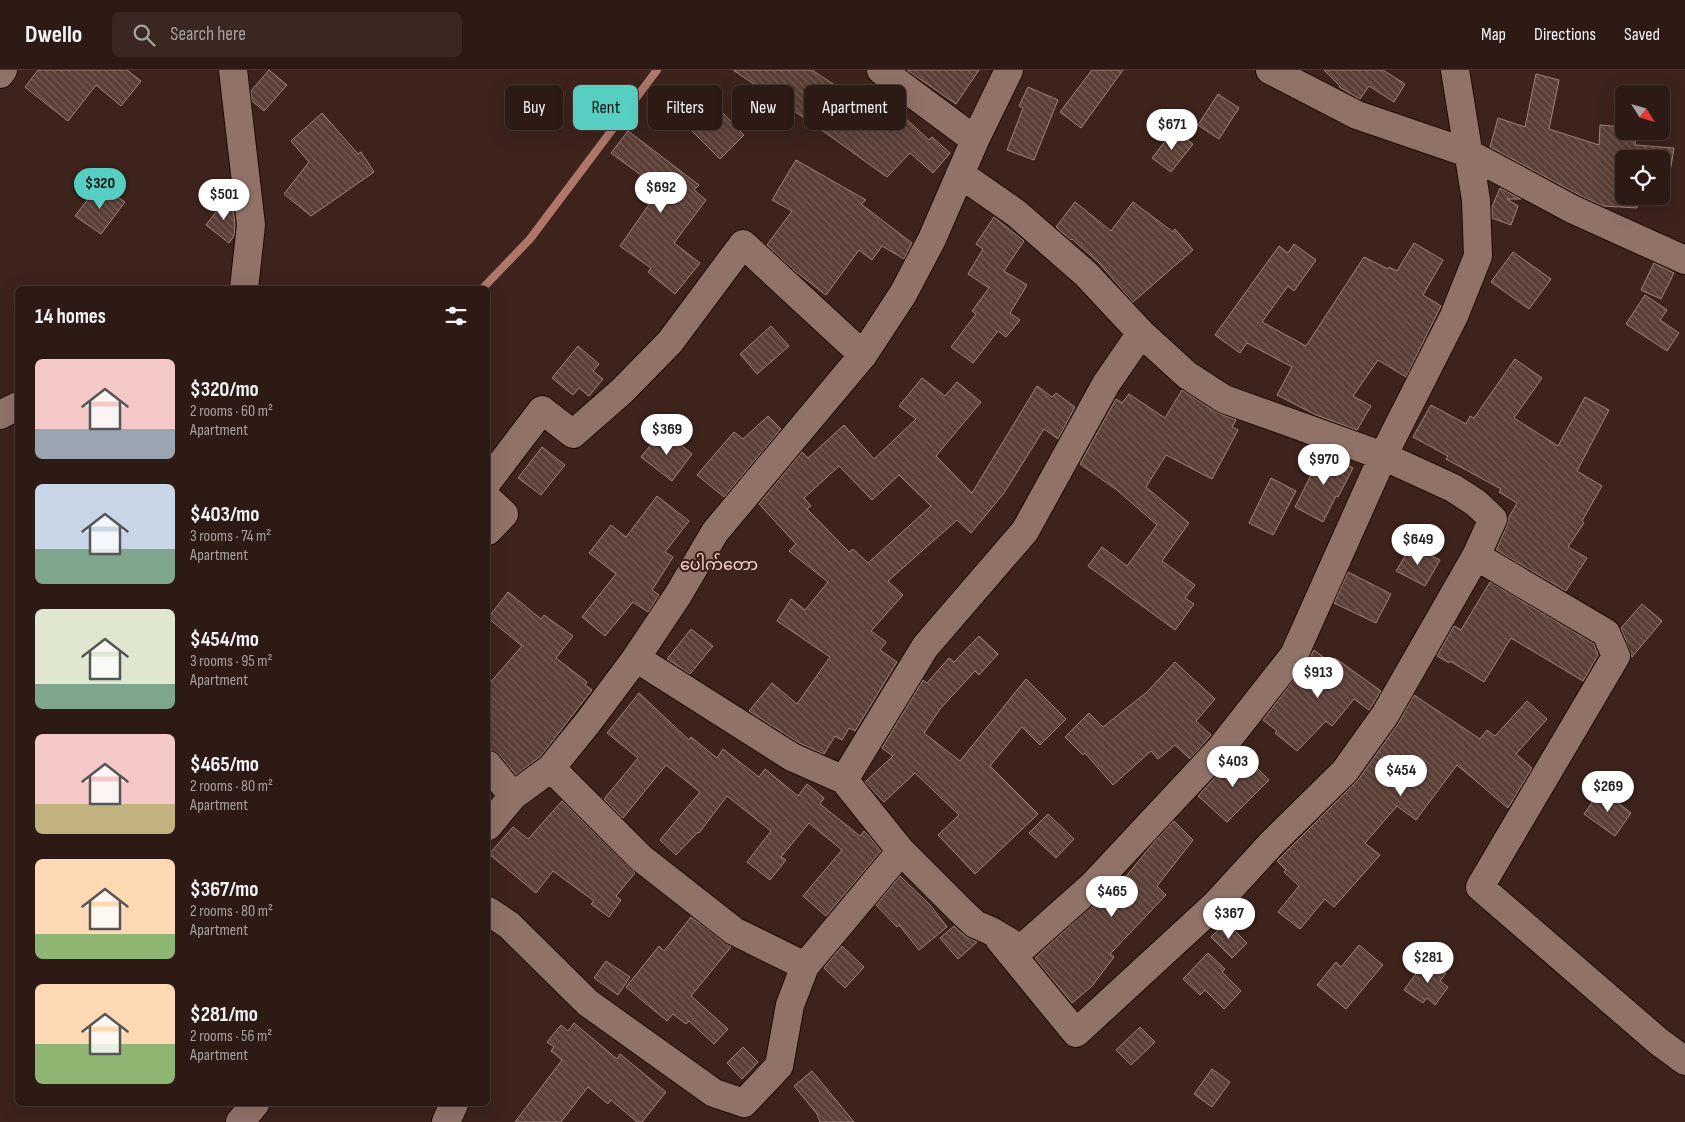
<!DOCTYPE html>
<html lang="en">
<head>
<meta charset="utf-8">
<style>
  :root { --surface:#2e1a15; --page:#3a2722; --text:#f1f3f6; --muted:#a7a1a0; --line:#493834; --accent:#57cec2 }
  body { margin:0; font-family:"Sofia Sans Condensed","Noto Sans Myanmar",sans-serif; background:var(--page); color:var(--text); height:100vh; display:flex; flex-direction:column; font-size:19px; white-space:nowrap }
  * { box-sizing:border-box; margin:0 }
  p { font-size:16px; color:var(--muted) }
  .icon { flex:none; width:28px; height:28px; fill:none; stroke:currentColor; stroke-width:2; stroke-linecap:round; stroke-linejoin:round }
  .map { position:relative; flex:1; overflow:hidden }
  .sheet { position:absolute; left:15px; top:216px; width:475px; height:820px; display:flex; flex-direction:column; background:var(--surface); border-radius:8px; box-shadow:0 5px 20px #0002,0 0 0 1px var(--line) }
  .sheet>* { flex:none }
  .top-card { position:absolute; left:505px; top:15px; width:475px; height:45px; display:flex; gap:10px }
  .needle { width:32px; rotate:127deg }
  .buttons { position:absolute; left:1615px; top:15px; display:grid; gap:10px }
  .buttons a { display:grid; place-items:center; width:55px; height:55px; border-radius:8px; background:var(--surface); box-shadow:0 5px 20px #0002,0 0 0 1px var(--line); font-size:25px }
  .price { position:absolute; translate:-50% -42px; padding:0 11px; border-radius:18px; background:#fff; color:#222; font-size:16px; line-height:32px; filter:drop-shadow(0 1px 2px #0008) }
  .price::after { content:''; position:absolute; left:50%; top:30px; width:15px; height:11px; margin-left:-8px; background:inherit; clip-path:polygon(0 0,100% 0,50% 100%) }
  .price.on { background:var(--accent); color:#111 }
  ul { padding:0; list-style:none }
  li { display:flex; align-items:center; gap:15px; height:125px; padding:0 20px }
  li span { display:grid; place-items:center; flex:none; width:140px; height:100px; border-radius:8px; color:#555 }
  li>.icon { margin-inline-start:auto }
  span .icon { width:60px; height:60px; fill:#fffc; stroke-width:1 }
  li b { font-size:21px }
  h2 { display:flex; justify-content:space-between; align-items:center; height:60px; padding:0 20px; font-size:21px }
  .chip { padding:0 18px; border-radius:8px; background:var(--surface); box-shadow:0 5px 20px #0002,0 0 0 1px var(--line); font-size:18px; line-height:45px }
  .chip.on { background:var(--accent); color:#111 }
  header { display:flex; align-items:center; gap:30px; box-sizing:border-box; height:70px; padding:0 25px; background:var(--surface); border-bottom:1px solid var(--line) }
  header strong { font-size:24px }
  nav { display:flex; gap:28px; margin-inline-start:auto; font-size:18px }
  .search { width:350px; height:45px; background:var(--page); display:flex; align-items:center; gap:12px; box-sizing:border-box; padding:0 18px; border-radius:8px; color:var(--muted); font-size:19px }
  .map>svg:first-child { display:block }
</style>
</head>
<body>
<header>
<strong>Dwello</strong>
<div class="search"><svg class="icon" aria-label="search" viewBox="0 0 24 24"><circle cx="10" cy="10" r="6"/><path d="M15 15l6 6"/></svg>Search here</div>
<nav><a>Map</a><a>Directions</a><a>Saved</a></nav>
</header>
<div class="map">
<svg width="1685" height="1052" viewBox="0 0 1685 1052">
  <defs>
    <pattern id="building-back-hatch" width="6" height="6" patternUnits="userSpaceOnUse" patternTransform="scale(1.25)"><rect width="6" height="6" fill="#5b3f37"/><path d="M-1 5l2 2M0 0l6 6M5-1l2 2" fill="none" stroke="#735b54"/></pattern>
  </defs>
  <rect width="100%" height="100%" fill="#3d231c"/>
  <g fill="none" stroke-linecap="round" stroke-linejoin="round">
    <!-- stream -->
    <path stroke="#ae7768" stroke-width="8" d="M482,219L530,169L657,0"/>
  </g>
  <!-- building -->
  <path fill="url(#building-back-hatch)" stroke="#a18279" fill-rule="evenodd" d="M38,0H127L141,11L121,36L96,15L68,51L25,17Z
    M269,0L287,15L264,41L252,31L251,21Z
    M733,0H812L845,22L846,20L850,22L853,18L901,51L904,47L929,70L932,67L950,83L933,103L910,83L887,107L809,51Z
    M907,0H979L956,34Z
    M1092,0H1123L1081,58L1060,42Z
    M1324,0H1383L1405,14L1394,32L1369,16L1360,29L1339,17L1340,16Z
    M1536,4L1559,10L1549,59L1599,75L1600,55L1624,57V61H1636L1635,75L1674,78L1670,102L1661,100V89H1624V126H1638L1637,138L1603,136L1579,125L1490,77L1498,48L1525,57Z
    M1028,17L1058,30L1034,90L1007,80L1023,38L1019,36Z
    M1218,24L1239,38L1219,69L1198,55Z
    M716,36L744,65L720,89L692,61Z
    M322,43L358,84L361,82L374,102L311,146L284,124L309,92L291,71Z
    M1174,60L1193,74L1171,102L1152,88Z
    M628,61L699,115L694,120L706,130L674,173L700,193L675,224L648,202L651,198L620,176L655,126L643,118L649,111L611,83Z
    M796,90L866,130L861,134L912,173L904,189L882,176L872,190L859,180L826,225L795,201L767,175L792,141L772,130Z
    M1500,118L1521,129H1507L1518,136L1511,155L1492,148V137Z
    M95,120L103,126L107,120L125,132L101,164L75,146Z
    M229,125L232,127L235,155L234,166L229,173L206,155Z
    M1075,132L1111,161L1133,132L1173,162L1175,159L1193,180L1133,232L1099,193L1072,169L1071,170L1056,157Z
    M994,147L1024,171L1004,201L1027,215L1010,243L1020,250L1006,267L998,261L973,293L951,277L976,244L972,241L989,218L968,204L983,179L976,174Z
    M1414,173L1443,190L1423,225L1441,236L1406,307L1378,290L1353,326L1371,336L1357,360L1316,345L1277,325L1292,297L1247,273L1240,283L1215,265L1279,176L1288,183L1294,174L1316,190L1294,221L1288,216L1262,252L1306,276L1364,187L1388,199L1389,197L1397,201Z
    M1513,182L1551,209L1529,239L1491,212Z
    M1654,193L1674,203L1661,229L1641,220Z
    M1645,225L1667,240L1660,250L1679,263L1667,281L1626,254Z
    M771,256L789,276L757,304L740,284Z
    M578,276L599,294L593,301L603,309L589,326L579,318L573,325L552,308Z
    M1515,289L1542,308L1514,348L1558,376L1585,327L1609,340L1577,401L1602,416L1582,451L1584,453L1568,477L1587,488L1566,521L1496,480L1507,456L1508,449L1517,433L1499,422L1501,419L1446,389L1448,386L1413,367L1431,335L1466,354L1470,346L1474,348Z
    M922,308L945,326L957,312L981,332L936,386L972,423L1037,316L1052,327L1056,323L1075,337L1058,369L1044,359L1004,423L971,463L957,450L888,511L903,525L871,561L886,572L880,580L897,592L855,661L849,658L842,670L835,666L824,684L799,673L749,641L772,613L797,634L830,587L777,551L791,529L805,540L828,512L789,481L796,474L759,434L802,382L808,388L844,355L874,389L916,349L899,336ZM839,396L872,430L899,405L931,436L868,493L853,479L849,482L807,439L811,436L804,428Z
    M1182,320L1216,342L1236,350L1232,357L1238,360L1212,409L1166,385L1146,417L1189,453L1162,491L1195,515L1185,528L1194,534L1175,560L1088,496L1102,477L1127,496L1157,455L1117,420L1080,394L1116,329L1122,333L1129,324L1165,348Z
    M768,346L781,359L724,427L697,405L734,362L743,369Z
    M663,360L692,384L672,411L641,387Z
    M542,377L565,395L541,425L518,408Z
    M1323,381L1342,388L1340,391L1353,398L1338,427L1336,426L1323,452L1295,437Z
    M1271,408L1296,421L1273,465L1249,453Z
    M657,426L689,451L665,482L673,487L652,520L659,525L648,542L633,532L605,566L582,547L616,504L589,483L611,455L626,467Z
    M1412,475L1440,490L1425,516L1396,501Z
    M1348,502L1391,524L1376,553L1334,533Z
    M1490,512L1594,574L1598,585L1583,611L1511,568L1484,612L1450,591L1449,593L1437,586L1454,556L1461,560Z
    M508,522L541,549L544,545L573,566L556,588L587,612L585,615L592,620L541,686L516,705L500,685L488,678V615L522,576L488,548Z
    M1642,534L1662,551L1632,587L1621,558Z
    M691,559L713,576L690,604L667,589Z
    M979,566L998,584L979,605L975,601L940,639L924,663L960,691L1026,609L1066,649L1040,675L1022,657L990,696L1038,744L975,804L938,765L959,745L915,703L884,732L865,712L893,686L882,678L923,610L927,613L949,588L954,592Z
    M1314,580L1331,593L1335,588L1381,621L1369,640L1354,629L1332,656L1326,651L1297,681L1275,663L1277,661L1263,650L1306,594Z
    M1175,592L1215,629L1196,651L1211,665L1190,689L1175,675L1158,689L1151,681L1113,715L1085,683L1083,685L1065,667L1089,643L1103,657L1147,622Z
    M639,623L689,670L691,667L717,688L723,679L759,707L765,699L798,726L807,714L824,728L820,734L860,766L864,761L868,765L881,781L826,846L803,826L842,780L809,753L781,787L786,790L770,810L747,792L771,761L727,726L699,763L698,762L676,785L660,770L700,722L666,695L623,748L604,729L638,688L607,663Z
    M1414,625L1480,669L1487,660L1495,666L1527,631L1547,649L1516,684L1532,698L1508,738L1457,695L1416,750L1397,736L1365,773L1380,785L1334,837L1325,829L1300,859L1278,842L1299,816L1284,802L1286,800L1277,791L1358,710L1398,654Z
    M1234,687L1244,696L1250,691L1269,710L1227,752L1198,726Z
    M1601,720L1631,743L1615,766L1584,744Z
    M562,731L635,803L616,826L621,830L609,847L591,834L594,831L553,801L536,823L489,784L513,757L528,769Z
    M1048,744L1074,769L1056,788L1029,763Z
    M1174,751L1193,770L1157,816L1166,825L1110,884L1114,887L1092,916L1072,933L1035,888L1113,816L1116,819L1154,772Z
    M900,806L930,835L947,857L919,880L899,855L897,857L876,835Z
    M691,847L731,877L691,926L728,959L714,974L689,951L686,954L673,944L667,951L626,917L659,876L664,881Z
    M1226,852L1247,873L1232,888L1211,867Z
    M954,856L965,866L977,872L958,889L940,868Z
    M1359,875L1383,895L1346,939L1317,915L1336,892L1341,897Z
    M842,876L864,897L845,918L824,898Z
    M1208,883L1225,899L1222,902L1241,921L1224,939L1205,920L1200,925L1183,909Z
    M1427,889L1446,903L1440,911L1448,917L1435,935L1427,928L1423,933L1404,920Z
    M606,891L630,907L618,925L594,908Z
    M574,953L617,989L620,984L666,1022L642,1052H637L611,1030L608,1034L588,1017L561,1052H515L562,990L551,981L554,977L547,972L561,955L568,961Z
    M1140,957L1155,972L1131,995L1116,980Z
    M743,977L758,992L742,1009L727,993Z
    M1212,999L1230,1012L1212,1037L1194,1024Z
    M812,1001L854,1052H820L817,1044L794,1016Z"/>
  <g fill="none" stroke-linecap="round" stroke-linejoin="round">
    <!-- street casing -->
    <g stroke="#220b06" stroke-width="30">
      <path id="street" d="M233,0L251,155L244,219
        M881,0L975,70
        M1270,0L1357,45L1468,83L1572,139L1685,190
        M0,4L3,0
        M0,345L18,336
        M488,411L542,340L573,364L622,321L670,272L743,174L863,285
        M488,429L504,444L488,461
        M1476,486L1606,563L1616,586L1480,817L1658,971L1685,991
        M636,588L792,687L844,710L925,577L1025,461L1106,314L1141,263L1086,204L1016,143L960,104
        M488,695L513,726
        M551,698L641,788L734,861L805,896L901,781
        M844,710L901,781L960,840L975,854L991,861L1021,879L1093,815L1221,678L1294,585L1383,386L1454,246L1478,186L1476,130L1455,0
        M488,756L513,726L551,698L589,651L636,588L678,525L715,462L863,285L903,224L932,169L975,70L1009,0
        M488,841L509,855L588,933L714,1023L744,1033L779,996L790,935L805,896
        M999,869L1076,963L1216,834L1271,774L1345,701L1385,645L1476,486L1493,449L1476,433L1453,418L1383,386L1224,329L1187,305L1141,263
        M240,1052L255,1034
        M446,1052L454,1034"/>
    </g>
    <!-- street -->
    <use href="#street" stroke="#917269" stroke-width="28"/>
  </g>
  <g text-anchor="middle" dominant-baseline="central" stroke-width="4.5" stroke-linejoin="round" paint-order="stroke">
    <!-- quarter labels -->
    <g font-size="16" fill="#f7d4ca" stroke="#3d231c">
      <text x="719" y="495">ပေါက်တော</text>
    </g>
  </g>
</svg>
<div class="buttons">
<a><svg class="needle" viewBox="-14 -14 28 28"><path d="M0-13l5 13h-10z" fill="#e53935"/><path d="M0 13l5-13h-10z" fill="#a7a1a0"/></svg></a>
<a><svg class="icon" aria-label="locate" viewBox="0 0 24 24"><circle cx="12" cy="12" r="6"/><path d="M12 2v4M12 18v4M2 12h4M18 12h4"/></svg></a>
</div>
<b class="price" style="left:1172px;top:81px">$671</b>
<b class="price on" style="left:100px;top:140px">$320</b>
<b class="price" style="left:661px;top:144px">$692</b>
<b class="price" style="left:224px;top:151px">$501</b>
<b class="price" style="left:667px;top:386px">$369</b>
<b class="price" style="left:1324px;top:416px">$970</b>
<b class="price" style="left:1418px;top:496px">$649</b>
<b class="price" style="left:1318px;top:629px">$913</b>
<b class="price" style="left:1233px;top:718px">$403</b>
<b class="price" style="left:1401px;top:727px">$454</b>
<b class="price" style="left:1608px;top:743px">$269</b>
<b class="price" style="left:1112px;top:848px">$465</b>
<b class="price" style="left:1229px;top:870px">$367</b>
<b class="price" style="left:1428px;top:914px">$281</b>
<div class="top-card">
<a class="chip">Buy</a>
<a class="chip on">Rent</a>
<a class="chip">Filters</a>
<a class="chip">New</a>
<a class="chip">Apartment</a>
</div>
<section class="sheet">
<h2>14 homes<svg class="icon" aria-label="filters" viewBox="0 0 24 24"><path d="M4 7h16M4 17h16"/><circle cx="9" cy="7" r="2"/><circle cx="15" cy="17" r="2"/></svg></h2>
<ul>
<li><span style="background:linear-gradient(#f6c9c9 70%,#9aa5b1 0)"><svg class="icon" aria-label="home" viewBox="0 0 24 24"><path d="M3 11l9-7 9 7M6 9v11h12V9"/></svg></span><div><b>$320/mo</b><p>2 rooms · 60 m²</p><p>Apartment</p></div></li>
<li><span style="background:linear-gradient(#c9d6e8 65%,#7fa58c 0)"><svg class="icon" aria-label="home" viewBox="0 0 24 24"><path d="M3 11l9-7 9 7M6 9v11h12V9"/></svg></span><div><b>$403/mo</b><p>3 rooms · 74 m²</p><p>Apartment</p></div></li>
<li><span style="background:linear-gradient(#dfe7d0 75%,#7fa58c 0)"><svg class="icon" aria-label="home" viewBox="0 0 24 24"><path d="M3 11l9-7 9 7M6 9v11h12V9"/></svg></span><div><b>$454/mo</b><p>3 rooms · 95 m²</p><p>Apartment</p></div></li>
<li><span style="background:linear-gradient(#f6c9c9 70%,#c2b280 0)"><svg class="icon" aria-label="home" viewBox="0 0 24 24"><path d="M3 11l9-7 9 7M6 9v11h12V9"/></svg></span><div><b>$465/mo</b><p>2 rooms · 80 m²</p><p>Apartment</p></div></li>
<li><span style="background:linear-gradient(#ffd9b3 75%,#8fb573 0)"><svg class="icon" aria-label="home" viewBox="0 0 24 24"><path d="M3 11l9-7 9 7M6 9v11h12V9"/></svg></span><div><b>$367/mo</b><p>2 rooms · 80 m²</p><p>Apartment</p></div></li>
<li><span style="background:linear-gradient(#ffd9b3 60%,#8fb573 0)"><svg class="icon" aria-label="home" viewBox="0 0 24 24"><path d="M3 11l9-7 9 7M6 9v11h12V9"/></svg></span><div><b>$281/mo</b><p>2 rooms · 56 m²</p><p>Apartment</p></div></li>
</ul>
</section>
</div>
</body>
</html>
